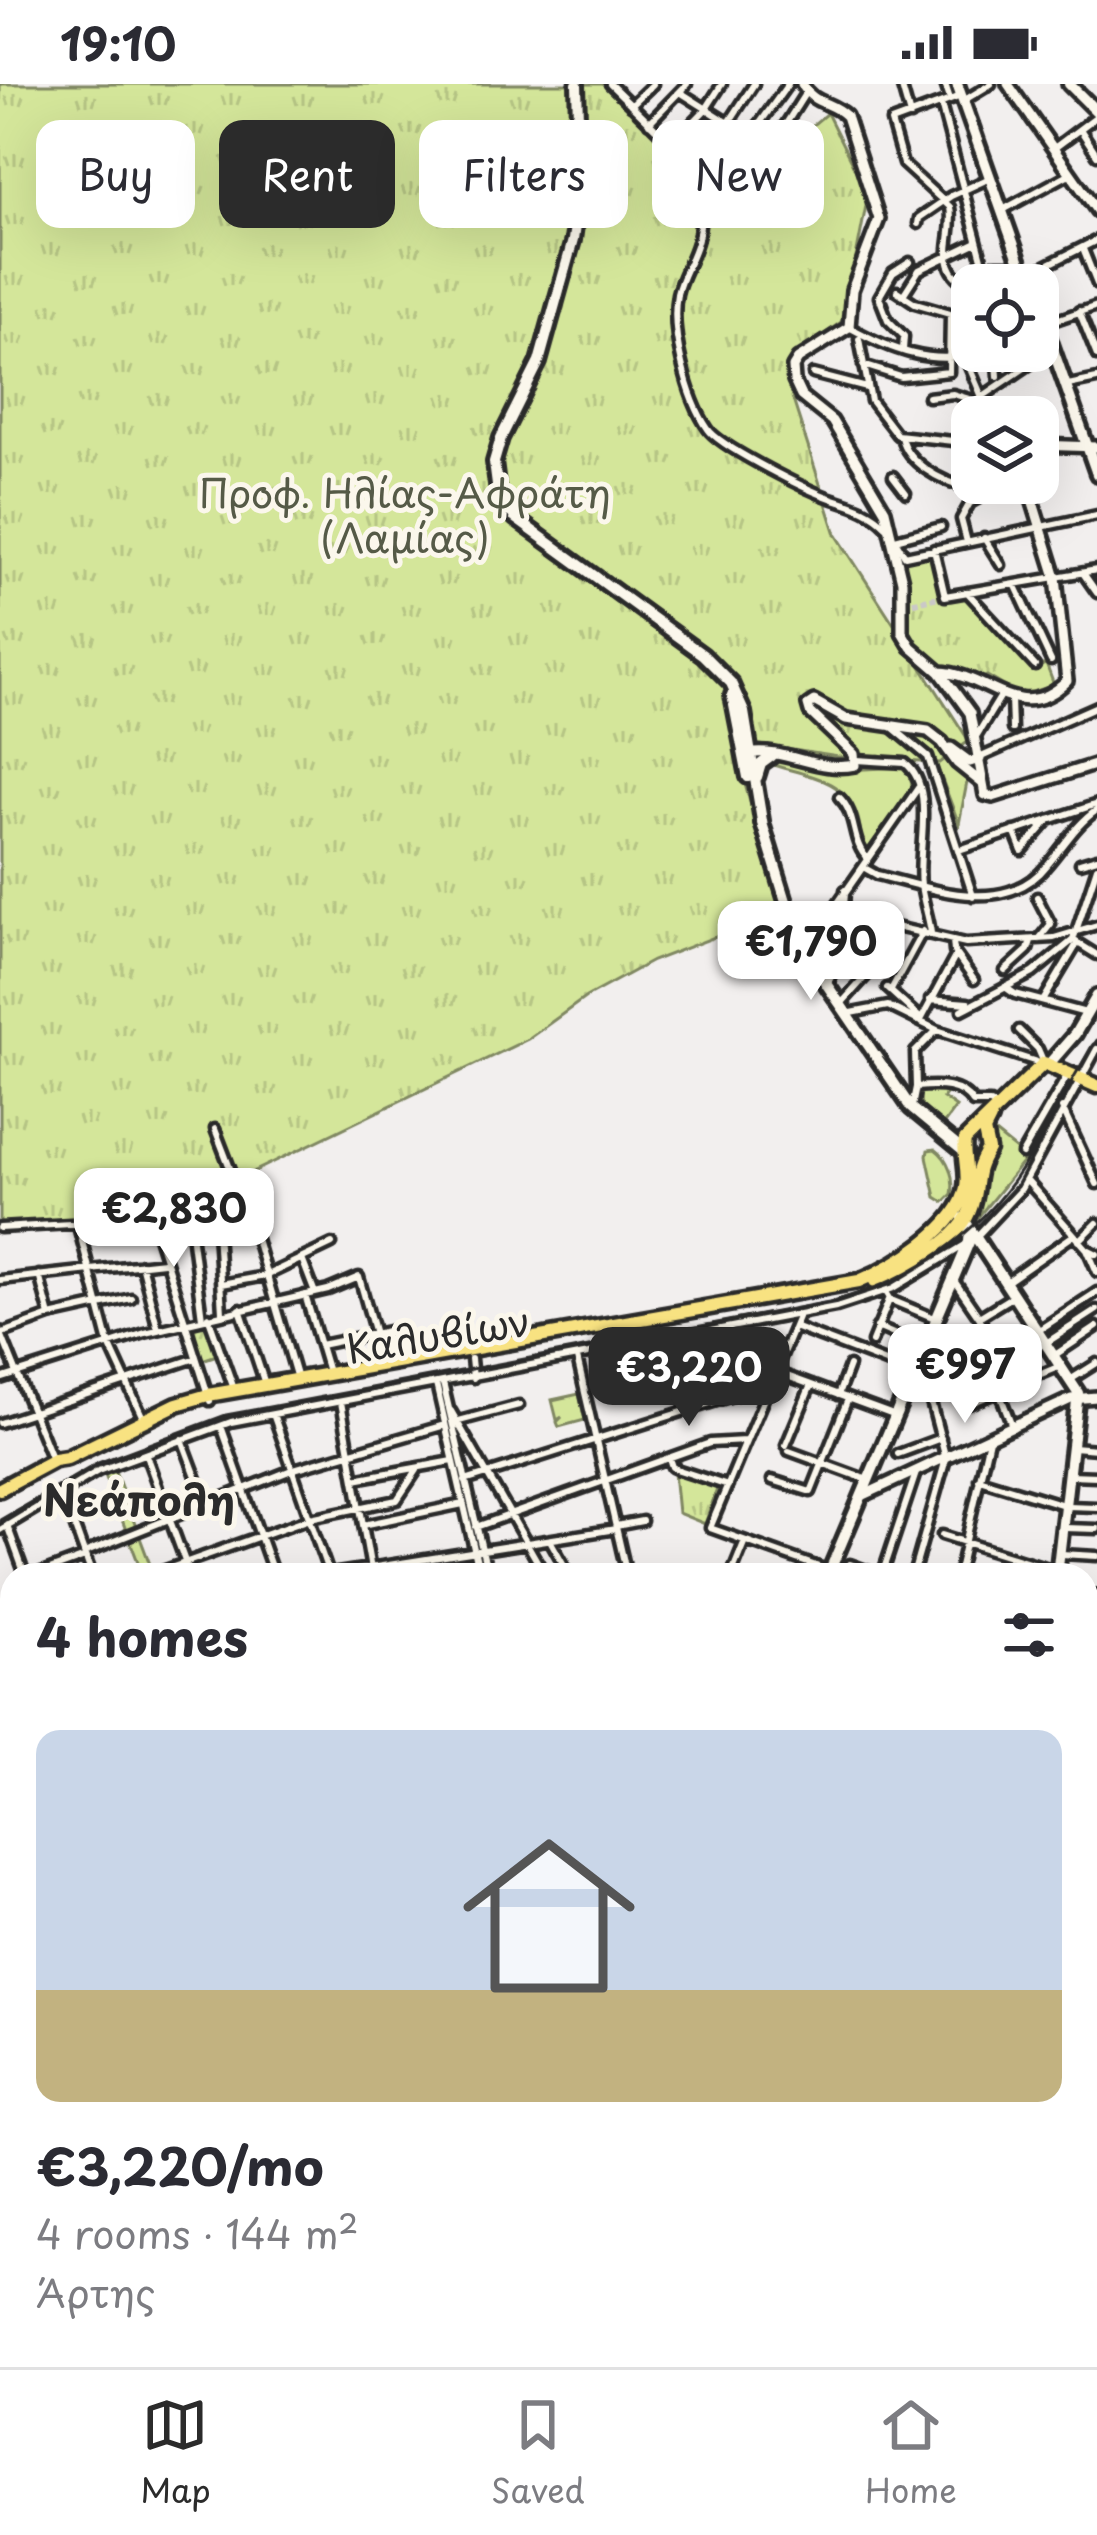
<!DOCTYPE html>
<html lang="en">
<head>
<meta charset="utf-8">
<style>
  :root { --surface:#fff; --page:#f2f2f3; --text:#2b2b33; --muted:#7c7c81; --line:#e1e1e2; --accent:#2b2b2b }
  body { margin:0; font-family:"Playpen Sans",sans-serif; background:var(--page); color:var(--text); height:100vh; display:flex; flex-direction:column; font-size:45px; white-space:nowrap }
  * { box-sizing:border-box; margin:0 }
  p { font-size:39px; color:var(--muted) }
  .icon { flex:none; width:66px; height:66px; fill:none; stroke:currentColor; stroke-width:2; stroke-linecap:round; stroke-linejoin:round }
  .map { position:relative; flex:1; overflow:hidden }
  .panel { position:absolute; left:0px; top:1479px; width:1098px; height:804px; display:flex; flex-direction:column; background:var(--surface); border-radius:36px 36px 0 0; box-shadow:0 12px 48px #0002 }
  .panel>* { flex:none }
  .hud { position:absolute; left:36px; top:36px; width:1026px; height:108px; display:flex; gap:24px }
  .buttons { position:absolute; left:951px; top:180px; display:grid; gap:24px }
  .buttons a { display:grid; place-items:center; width:108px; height:108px; border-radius:24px; background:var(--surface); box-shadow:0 12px 48px #0002; font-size:60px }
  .price { position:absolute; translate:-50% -102px; padding:0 27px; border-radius:24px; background:#fff; color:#222; font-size:39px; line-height:78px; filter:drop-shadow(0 3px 6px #0008) }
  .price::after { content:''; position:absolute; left:50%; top:72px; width:36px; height:27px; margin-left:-18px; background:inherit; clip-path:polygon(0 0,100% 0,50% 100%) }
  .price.on { background:var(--accent); color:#fff }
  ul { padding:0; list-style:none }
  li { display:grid; align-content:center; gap:24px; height:636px; padding:0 36px }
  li+li { border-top:3px solid var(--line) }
  li span { display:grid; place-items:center; height:372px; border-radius:24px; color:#555 }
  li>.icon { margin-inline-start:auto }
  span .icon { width:216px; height:216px; fill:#fffc; stroke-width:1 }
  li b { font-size:51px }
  h2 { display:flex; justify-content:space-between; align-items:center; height:144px; padding:0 36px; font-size:51px }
  .tag { padding:0 42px; border-radius:24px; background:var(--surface); box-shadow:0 12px 48px #0002; font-size:42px; line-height:108px }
  .tag.on { background:var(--accent); color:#fff }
  .status { display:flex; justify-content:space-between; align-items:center; height:84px; padding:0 60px; background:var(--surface); direction:ltr }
  .status svg { height:33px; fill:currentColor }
  .menu { display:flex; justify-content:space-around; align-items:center; height:168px; border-top:3px solid var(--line); background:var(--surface); font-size:33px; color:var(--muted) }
  .menu a { display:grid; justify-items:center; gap:6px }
  .menu .on { color:var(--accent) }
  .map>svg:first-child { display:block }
</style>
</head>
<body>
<div class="status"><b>19:10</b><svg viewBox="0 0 49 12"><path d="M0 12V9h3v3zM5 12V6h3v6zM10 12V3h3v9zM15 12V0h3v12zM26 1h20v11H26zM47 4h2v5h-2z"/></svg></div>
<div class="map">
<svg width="1097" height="2283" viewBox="0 0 1097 2283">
  <defs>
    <pattern id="park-tufts" width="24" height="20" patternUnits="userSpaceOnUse" patternTransform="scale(3)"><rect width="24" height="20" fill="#d4e69a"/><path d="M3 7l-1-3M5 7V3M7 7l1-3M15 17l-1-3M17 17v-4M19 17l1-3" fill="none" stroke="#b6c585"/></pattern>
  </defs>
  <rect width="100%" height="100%" fill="#f2efee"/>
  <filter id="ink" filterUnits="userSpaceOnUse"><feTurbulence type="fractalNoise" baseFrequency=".00833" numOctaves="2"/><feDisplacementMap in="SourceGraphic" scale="24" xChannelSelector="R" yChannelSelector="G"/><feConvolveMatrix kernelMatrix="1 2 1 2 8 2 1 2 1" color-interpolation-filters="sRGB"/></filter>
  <g filter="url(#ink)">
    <!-- grass -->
    <path fill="#d4e69a" stroke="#808862" stroke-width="3" d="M777,675L844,686L906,683L913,703L865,769C860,758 862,744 857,731C843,692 801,691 767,679Z
      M941,675L950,676L968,693L959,740L935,677Z
      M925,1004L949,1006L943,1014L956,1023L942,1042L921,1023L919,1005Z
      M935,1065C949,1075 955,1094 952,1110L944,1118L936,1113L927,1072L928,1066Z
      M579,1310L585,1336L559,1343L557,1338L562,1333L557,1336L552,1316Z"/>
    <!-- park -->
    <path fill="url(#park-tufts)" stroke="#808862" stroke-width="3" d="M0,0H604L688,87L704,84L750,93L827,29L868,111L844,236L793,272L786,294L836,450L969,657L940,679L845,674L741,658L735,665L784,838L759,836L652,877L586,913L528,955L249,1090L258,1116L154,1131L0,1141Z
      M933,470L944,514L965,511L1034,584L1046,580L1054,601L1021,612L987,592L981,595C898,573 907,551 901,475Z
      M990,1045L1026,1074L974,1138L973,1137Z
      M208,1237L220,1270L202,1276L190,1242Z
      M115,1387L154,1491H143L105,1391Z
      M674,1389L718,1402L705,1440L678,1429Z"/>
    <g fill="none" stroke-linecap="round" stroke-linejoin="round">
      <!-- minor-tunnel -->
      <path stroke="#cac8c7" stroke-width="6" stroke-dasharray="6 3" stroke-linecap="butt" d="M904,520L945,512"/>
      <!-- minor casing -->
      <g stroke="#2b2b2b" stroke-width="15">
        <path id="minor" d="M610,0L688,76C699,97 704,136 697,158C692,176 681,192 677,210C670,246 687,315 708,345C719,362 798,401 820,410C844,420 867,422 886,442
          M901,0L910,32
          M945,0L950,15
          M680,8L770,65L806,8
          M961,12L891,38L903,80L950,123C956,156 931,183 972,203
          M963,17L991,0
          M631,21L653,0
          M941,21L989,201
          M649,39L687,0
          M1080,45L1097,71
          M750,53L788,0
          M671,61L706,25L722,0
          M1053,65L1097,32
          M697,73L748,90
          M690,80L728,40L754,0
          M692,86L722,96
          M1001,127L1071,89
          M918,140L919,134L951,112L990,94
          M1083,165L1097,200
          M983,181H1020
          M1029,190L1097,156
          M903,211L919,186L975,159
          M1079,227L1097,272
          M1038,242L1097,222
          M849,243C887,264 936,285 979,267
          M859,255L871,317L897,351L972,359
          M903,266L904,252L888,236L879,213L893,189L910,178
          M996,267L998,292
          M965,273L982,313
          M863,281L901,293L949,288L950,229L915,219L897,207
          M813,290L867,304
          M1068,301L1097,295
          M928,313L953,310L976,317L1051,266
          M901,353C907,379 941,398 967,403
          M1038,383L1050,377V361
          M893,392L906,409
          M970,419L966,385L972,336
          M984,454L1001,481
          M895,455L941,443
          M896,457L905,472L1097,431
          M967,458L961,435L970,419L1007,399
          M934,465L945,512L1097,486
          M1083,489L1097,509
          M1015,500L1051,577
          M967,508L1035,582
          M1011,614L1012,645
          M892,643L928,673L973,812
          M977,651L1002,610
          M979,674L1097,622
          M857,676L905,679C937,704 916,765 921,801C923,817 929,833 931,849
          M839,713C858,731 850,758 868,775
          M1014,747L1022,767L1049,736
          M959,766L1097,720
          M1080,779L1097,774
          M863,783L877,791C928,803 997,831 1040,789C1060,769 1073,742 1097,726
          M1097,783L1073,856L1097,871
          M845,806L844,825L848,832L966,859L1054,854L1097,841
          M1037,813L1051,840L1039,855
          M953,856L954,868L974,896
          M807,863L918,704
          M1005,887L1028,866L1031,857
          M827,900L853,856
          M1005,903L1015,910L1086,929
          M887,904L920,934
          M891,906L923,847
          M930,916L968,919
          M1043,917L1077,860
          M840,921L877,880L893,841
          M962,926L1033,889L1073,856
          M846,930L888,922L937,946L1040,979
          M921,936L956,871
          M1019,946L1038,965L1044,979
          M916,1003C938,1001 961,1000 973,1019H990L998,1024
          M912,1023L916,1003L915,968L937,946
          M1062,1024L1097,1100
          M215,1045L252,1141L297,1295
          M1022,1070L1068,990
          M1026,1096L1087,1165L1097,1170
          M216,1130L222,1228
          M189,1133L202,1234
          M153,1137L210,1317
          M78,1142L109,1260L144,1336
          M0,1144L248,1130
          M976,1153L1021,1105L1097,965
          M1079,1157L1097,1139
          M1087,1165L1097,1188
          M302,1175L315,1209
          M141,1180L158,1245
          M39,1191L50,1232
          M0,1196L163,1178
          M1008,1197L1074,1151
          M955,1198L979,1233L1013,1212
          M221,1200L265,1192L332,1160
          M886,1208L891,1216L937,1235
          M305,1211L328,1288
          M240,1225L265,1300
          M208,1232L234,1305
          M798,1233L710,1444L830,1487
          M979,1233L985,1245L969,1253L983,1285
          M794,1243L914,1289
          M877,1243L924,1263
          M1039,1246L1097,1208
          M0,1247L52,1376
          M0,1250L50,1232L131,1214
          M872,1258L889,1216
          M320,1261L393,1246L400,1276
          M924,1266L970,1256
          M1055,1271L1097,1243
          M577,1274L627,1491
          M471,1275L473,1294
          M776,1288L896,1332
          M626,1294L787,1261
          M0,1295L145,1249L328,1206L359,1193L375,1250
          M1070,1296L1097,1279
          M443,1299L488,1491
          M436,1300L480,1491
          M999,1308L1013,1344
          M838,1311L849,1282
          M905,1314L1046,1259L1097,1226
          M341,1318L372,1491
          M969,1320L1058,1283
          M451,1327L545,1491
          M273,1330L329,1490
          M459,1337L519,1321
          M0,1339L196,1274
          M221,1342L274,1491
          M182,1355L206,1419
          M786,1361L811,1301
          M1073,1363L1097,1365
          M789,1367L868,1396
          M898,1370L941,1354
          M146,1371L190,1491
          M669,1374L672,1383L679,1386L728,1402
          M1070,1391L1097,1392
          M355,1395L453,1377
          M979,1395L1067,1422L1097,1423
          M772,1396L811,1408L848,1315
          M465,1397L770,1300
          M62,1407L92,1491
          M72,1435L119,1416
          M7,1441L25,1491
          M363,1441L463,1420
          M616,1442L642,1437
          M476,1443L710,1359L745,1357
          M1065,1444L1097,1445
          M0,1446L98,1387L231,1338L836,1223L894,1204L965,1161
          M942,1451L1058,1487
          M550,1456L568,1488L558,1491
          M84,1469L294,1385L445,1341
          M1061,1470L1097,1472
          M850,1480L880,1491
          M36,1491L85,1473
          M151,1491L310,1434L397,1416L417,1386
          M325,1491L616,1445
          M731,1491L744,1459
          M882,1491L916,1389
          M913,1491L946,1375L928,1307
          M958,1491L989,1355
          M1086,1538H1097
          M1086,1553L1097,1554
          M1086,1566H1097
          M1086,1592H1097
          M1086,1622H1097
          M1086,1641H1097
          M1086,1682L1097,1681
          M1086,1699L1097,1698
          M0,1757L12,1790L0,1794
          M1086,1789L1088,1762
          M1086,1850H1097
          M0,1855L12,1851
          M0,1987L12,1989
          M177,2283L179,2271"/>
      </g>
      <!-- tertiary casing -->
      <g stroke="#2b2b2b" stroke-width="18">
        <path id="tertiary" d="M802,0C813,21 831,17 846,32L879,135L852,206L849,243L798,275L793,283L794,297L801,312L832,337L885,426L902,497V548L911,563L940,588L970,629L985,711L993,713L1097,680
          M1008,0L1097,127
          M1038,361L1097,363
          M940,588C988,590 1021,643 1067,597L1056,493L1027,399
          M951,664L970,678L980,675
          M748,670C784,663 818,689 855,681L854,670L810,628L808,621L814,617L846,635L928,647L942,658L957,679L982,699
          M862,1412L1071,1315L1097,1313
          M1086,1512H1097
          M0,1730L12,1726"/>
      </g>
      <!-- secondary casing -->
      <g stroke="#2b2b2b" stroke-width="20">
        <path id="secondary" d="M577,0L580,105L573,156L539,278L501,354L494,378L498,409L515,434L703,571L731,599L744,628L763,743
          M957,0L1028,201
          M1069,0L1097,28
          M1038,223L1097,390
          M732,611L748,693
          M757,693L761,680L772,672
          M762,739L793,840L810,876L911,1024L963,1067
          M1048,981L1075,950L1097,912
          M963,1134L1078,1309L1057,1491
          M828,1491L969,1158L970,1145
          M525,2283L530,2271"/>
      </g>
      <!-- primary casing -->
      <g stroke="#2b2b2b" stroke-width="21">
        <path id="primary" d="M875,1197C908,1182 961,1159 972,1121C979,1097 973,1089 988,1066L984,1047L990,1035
          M0,1405L54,1376L67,1374L177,1320L208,1311L859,1197C895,1182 959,1144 966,1103C969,1086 962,1071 965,1056L1044,979L1097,1002"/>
      </g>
      <!-- minor -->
      <use href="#minor" stroke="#fbf7ec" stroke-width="6"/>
      <!-- tertiary -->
      <use href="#tertiary" stroke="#fbf7ec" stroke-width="9"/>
      <!-- secondary -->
      <use href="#secondary" stroke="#fbf7ec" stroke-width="10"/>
      <!-- primary -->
      <use href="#primary" stroke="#f8e281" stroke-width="12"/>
      <!-- rail -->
      <path stroke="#2b2b2b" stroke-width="3" d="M0,1436L98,1379L226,1331L829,1218C907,1200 978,1152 1022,1084C1049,1043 1069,996 1097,956"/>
    </g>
  </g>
  <g text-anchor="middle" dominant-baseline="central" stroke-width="10" stroke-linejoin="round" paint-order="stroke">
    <!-- park labels -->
    <g font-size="39" fill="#555a47" stroke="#fbf7ec">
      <text x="405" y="407">Προφ. Ηλίας-Αφράτη<tspan x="405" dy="45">(Λαμίας)</tspan></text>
    </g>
    <!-- street labels -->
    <g font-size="39" fill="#2b2b2b" stroke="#fbf7ec">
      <text transform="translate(438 1249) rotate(-9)">Καλυβίων</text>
    </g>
    <!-- neighbourhood labels -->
    <g font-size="42" font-weight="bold" fill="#2b2b2b" stroke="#fbf7ec">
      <text x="139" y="1414">Νεάπολη</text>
    </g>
  </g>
</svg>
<div class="buttons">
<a><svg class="icon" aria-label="locate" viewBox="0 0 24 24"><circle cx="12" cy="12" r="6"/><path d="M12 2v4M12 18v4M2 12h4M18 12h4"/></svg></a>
<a><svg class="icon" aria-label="layers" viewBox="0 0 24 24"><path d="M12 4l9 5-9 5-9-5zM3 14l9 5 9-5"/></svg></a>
</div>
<b class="price" style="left:811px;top:919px">€1,790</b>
<b class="price" style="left:174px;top:1186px">€2,830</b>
<b class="price" style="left:965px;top:1342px">€997</b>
<b class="price on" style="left:689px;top:1345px">€3,220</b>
<div class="hud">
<a class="tag">Buy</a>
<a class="tag on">Rent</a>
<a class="tag">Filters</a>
<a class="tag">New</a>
</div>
<section class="panel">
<h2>4 homes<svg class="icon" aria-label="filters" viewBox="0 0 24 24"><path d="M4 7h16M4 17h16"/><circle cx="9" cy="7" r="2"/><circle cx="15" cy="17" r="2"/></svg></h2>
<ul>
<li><span style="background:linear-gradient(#c9d6e8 70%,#c2b280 0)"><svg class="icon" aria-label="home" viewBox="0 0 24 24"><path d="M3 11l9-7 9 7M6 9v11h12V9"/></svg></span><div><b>€3,220/mo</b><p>4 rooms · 144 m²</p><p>Άρτης</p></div></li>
</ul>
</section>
</div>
<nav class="menu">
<a class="on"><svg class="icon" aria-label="map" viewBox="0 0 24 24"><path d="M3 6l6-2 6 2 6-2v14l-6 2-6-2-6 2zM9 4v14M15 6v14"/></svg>Map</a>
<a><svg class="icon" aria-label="saved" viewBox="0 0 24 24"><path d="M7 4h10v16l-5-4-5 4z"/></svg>Saved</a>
<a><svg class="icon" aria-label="home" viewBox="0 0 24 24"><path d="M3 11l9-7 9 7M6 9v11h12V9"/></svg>Home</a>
</nav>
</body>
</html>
